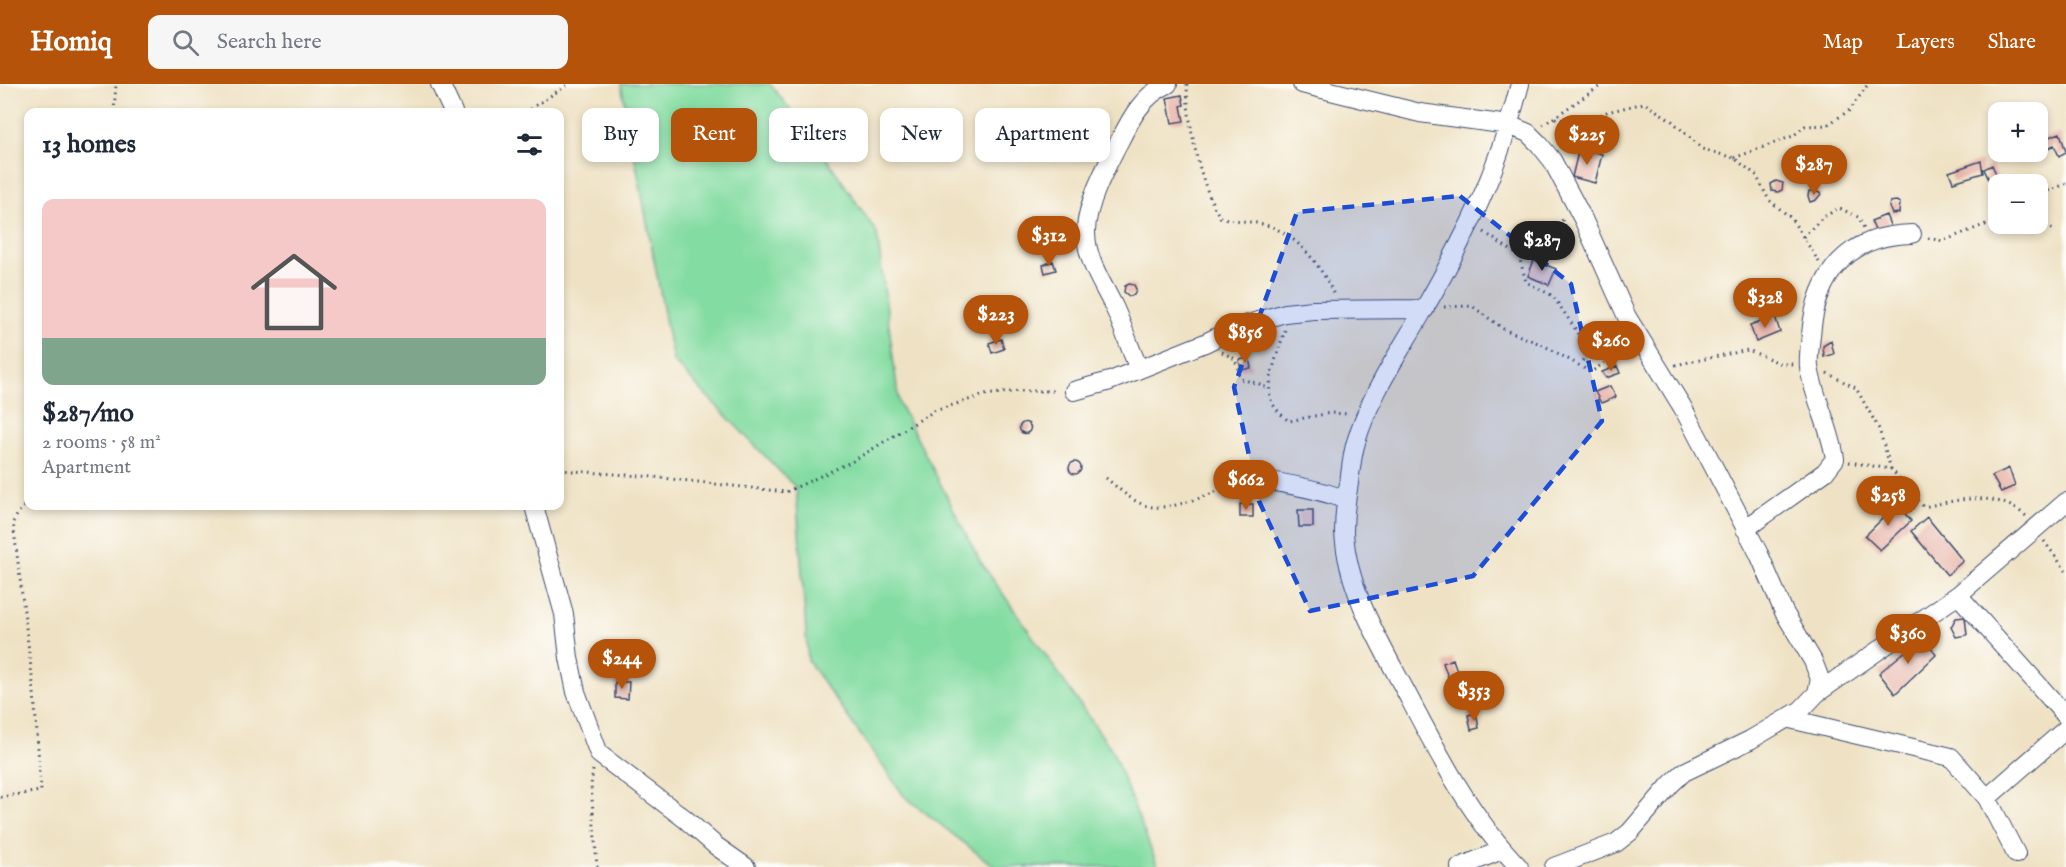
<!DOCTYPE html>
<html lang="en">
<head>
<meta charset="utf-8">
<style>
  :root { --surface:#fff; --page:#f6f6f7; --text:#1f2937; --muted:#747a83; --line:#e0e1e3; --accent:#b45309 }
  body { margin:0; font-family:"IM FELL English",serif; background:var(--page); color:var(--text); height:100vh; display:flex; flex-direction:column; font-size:22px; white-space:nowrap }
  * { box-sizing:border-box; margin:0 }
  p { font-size:20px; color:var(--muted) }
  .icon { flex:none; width:33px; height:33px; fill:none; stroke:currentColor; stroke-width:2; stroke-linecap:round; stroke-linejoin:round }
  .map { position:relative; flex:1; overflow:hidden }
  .panel { position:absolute; left:24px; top:24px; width:540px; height:402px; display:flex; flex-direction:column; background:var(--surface); border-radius:12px; box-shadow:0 3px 9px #0003 }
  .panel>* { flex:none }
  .top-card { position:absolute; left:582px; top:24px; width:570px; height:54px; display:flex; gap:12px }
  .controls { position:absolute; left:1988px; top:18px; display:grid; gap:12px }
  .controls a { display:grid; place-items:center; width:60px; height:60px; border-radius:12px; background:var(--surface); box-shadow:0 3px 9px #0003; font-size:30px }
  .price { position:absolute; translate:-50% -51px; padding:0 14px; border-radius:21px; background:var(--accent); color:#fff; font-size:20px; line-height:39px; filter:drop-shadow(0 2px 3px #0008) }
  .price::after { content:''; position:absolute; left:50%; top:36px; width:18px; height:14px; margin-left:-9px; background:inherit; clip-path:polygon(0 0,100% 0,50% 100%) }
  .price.on { background:#222; color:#fff }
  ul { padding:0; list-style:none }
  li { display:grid; align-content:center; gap:12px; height:318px; padding:0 18px }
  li+li { border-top:2px solid var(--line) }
  li span { display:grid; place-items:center; height:186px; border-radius:12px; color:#555 }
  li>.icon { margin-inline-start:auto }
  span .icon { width:108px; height:108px; fill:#fffc; stroke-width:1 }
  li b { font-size:26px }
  h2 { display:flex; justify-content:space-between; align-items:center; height:72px; padding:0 18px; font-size:26px }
  .pill { padding:0 21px; border-radius:12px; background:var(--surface); box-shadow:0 3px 9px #0003; font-size:21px; line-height:54px }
  .pill.on { background:var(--accent); color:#fff }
  header { display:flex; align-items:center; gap:36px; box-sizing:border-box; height:84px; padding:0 30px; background:var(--accent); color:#fff }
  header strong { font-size:28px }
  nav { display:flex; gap:33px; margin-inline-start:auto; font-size:21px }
  .search { width:420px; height:54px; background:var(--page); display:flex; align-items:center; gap:15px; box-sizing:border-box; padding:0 21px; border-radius:12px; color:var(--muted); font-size:22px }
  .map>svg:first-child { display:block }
</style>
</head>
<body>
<header>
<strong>Homiq</strong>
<div class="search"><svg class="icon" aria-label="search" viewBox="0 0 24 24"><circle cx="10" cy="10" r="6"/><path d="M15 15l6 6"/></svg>Search here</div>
<nav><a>Map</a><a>Layers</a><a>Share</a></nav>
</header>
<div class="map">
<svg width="2066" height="783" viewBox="0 0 2066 783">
  <rect width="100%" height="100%" fill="#fdfcf7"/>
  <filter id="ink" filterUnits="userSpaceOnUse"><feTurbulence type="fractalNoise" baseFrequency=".0167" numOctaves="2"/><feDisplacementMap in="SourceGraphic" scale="12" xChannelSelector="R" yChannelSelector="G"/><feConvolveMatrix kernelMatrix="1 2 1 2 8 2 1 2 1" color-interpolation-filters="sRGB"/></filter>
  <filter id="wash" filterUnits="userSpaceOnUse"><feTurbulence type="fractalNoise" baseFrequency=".008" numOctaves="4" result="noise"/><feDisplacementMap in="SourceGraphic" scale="24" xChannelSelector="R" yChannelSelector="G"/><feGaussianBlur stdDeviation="1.35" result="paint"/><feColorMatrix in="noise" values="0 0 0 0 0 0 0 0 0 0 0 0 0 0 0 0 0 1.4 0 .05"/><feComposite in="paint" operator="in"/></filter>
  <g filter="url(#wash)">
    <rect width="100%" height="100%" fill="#efe2c4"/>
    <!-- green -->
    <path fill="#83dca1" stroke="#4f8680" stroke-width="1.5" d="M621,0H770L813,54L877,149L899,319L980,477L1112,666L1158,783H995L904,712L808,577L796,404L673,277Z"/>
    <g id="blocks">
      <!-- building -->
      <path fill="#e8b2a7" d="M1182,11L1184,21L1181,22L1184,37L1172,39L1167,14Z
        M2060,49L2066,68L2059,72L2054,61L2046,65L2041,56Z
        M1579,64L1602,70L1595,99L1572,93Z
        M1804,65L1815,79L1805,88L1793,73Z
        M1981,77L1983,89L1953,98L1949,88Z
        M1992,81L1998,94L1989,96L1984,85Z
        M1776,97L1783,99L1782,106L1778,108L1772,107L1771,100Z
        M1809,107H1816L1821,110L1816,116L1810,118L1808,112Z
        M1896,117L1900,119L1899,129L1892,130L1889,123L1890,118Z
        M1886,131L1892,146L1877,151L1871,137Z
        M1534,176L1556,185L1549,201L1528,192Z
        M1053,177L1056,186L1045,189L1043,181Z
        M1129,200L1134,201L1136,205L1134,211L1129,212L1124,208L1125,202Z
        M1775,232L1780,248L1756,258L1750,241Z
        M1001,255L1004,265L992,269L989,259Z
        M1831,257L1834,270L1824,273L1823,262Z
        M1249,274L1251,284L1241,286L1239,276Z
        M1617,282L1620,289L1606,294L1602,288Z
        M1610,302L1616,313L1601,319L1595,308Z
        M1019.5 344a5.5 5.5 0 1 1 11 0a5.5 5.5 0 1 1-11 0Z
        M1069 384a6 6 0 1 1 12 0a6 6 0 1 1-12 0Z
        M2009,384L2015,402L2001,408L1992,392Z
        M1240,420H1253V433H1240Z
        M1897,420L1911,437L1880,466L1865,452Z
        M1298,426H1313V443H1299Z
        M1927,433L1963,477L1947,491L1911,447Z
        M1965,533L1967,551L1956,553L1951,543L1956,534Z
        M1924,552L1936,571L1895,610L1879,589Z
        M1453,575L1459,593L1449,596L1443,579Z
        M615,598H629L628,615L615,614Z
        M1476,629L1479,644L1471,646L1468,631Z"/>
    </g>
  </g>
  <g filter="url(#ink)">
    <use href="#blocks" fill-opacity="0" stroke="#3b4a6d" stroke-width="1.5"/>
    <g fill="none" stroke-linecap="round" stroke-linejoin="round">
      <!-- minor casing -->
      <g stroke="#3b4a6d" stroke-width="20">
        <path id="minor" d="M440,0L453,28
          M1302,0L1420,29L1509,41L1528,49L1539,60L1552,76L1583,135L1627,233L1683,324L1759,470L1784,528L1813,577L1820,595L1817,609L1801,626L1750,656L1684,688L1671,700L1630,748L1616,759L1554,783
          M1139,285C1130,265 1124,245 1115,225C1104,201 1086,177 1086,148C1086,120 1106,83 1119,58C1131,34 1143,11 1168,0
          M1074,307L1110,297L1205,259L1235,244L1285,229L1313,226L1425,225
          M1264,396C1282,399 1332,408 1346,417
          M534,422L564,530L569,574L576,608L599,670L684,734L716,762L746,783
          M1745,445L1825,388L1835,375C1831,344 1814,315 1809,283C1808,273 1810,261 1811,251C1816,190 1848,151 1912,150
          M1958,511L2066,632
          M1817,609L1958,511L2066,418
          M1790,635L1951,673L1987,714L2016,770
          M1987,714L2066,645
          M1460,783L1502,766
          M1519,783C1471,734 1438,669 1406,608C1380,559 1347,505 1344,448C1344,432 1346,415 1349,399C1351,385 1352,371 1356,358C1370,310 1400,268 1424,225C1440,198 1455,169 1469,141C1490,98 1508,46 1520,0"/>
      </g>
      <!-- path -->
      <path stroke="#3b4a6d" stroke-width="3" stroke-dasharray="1.5 4.5" stroke-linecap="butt" d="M1187,0C1187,37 1200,102 1220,133C1234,137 1248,137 1262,140C1296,148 1321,181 1334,211
        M114,28L116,0
        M525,28L569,0
        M1555,34L1579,40L1607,28L1644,19L1671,36L1702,65L1734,74L1756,91L1769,116L1791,134L1819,178
        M1543,41L1603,0
        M1734,74L1793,52L1805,42L1827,41L1850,26L1868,0
        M2037,111L2066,100
        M1985,141L2055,145
        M1484,148L1519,172L1526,198L1553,212L1576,246L1587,270L1580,280
        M1803,153L1822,134L1839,124L1858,133L1864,144
        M1928,154L1943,157L1984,141L1998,133
        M1519,172L1538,170L1564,134
        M1444,223L1472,222L1505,246L1543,261L1591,288L1613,273L1631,269
        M1285,246C1280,262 1265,301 1271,316C1274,324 1282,332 1289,337L1330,329L1350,330
        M1222,268L1235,275L1241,295L1259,300L1269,305
        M1675,281L1748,266L1782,280H1793
        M1827,289L1856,304L1879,345L1891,385
        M1849,378L1891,385L1924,423C1961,415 1995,406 2026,432
        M560,386L654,393L786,408L853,377L934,327L984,311L1019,307H1057
        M1106,394C1117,403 1129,415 1144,421C1171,431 1221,404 1247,396
        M2044,457L2066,487
        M593,686L591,701L597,783
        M0,713L41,707L34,608L13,438L22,423L28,421"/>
      <!-- minor -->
      <use href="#minor" stroke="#fff" stroke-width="18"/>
    </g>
  </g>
  <!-- marked area -->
  <path fill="#1d4ed8" fill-opacity="0.2" stroke="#1d4ed8" stroke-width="4.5" stroke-dasharray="12 8" stroke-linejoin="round" d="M1460,112L1571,200L1602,337L1473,492L1310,527L1259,417L1234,303L1297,128Z"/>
</svg>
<div class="controls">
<a>+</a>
<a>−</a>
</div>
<b class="price" style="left:1587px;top:82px">$225</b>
<b class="price" style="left:1814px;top:112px">$287</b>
<b class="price" style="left:1049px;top:183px">$312</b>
<b class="price on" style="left:1542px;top:188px">$287</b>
<b class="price" style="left:1765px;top:245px">$328</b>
<b class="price" style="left:996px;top:262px">$223</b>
<b class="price" style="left:1245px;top:280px">$856</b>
<b class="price" style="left:1611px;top:288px">$260</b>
<b class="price" style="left:1246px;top:427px">$662</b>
<b class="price" style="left:1888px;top:443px">$258</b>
<b class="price" style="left:1908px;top:581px">$360</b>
<b class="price" style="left:622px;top:606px">$244</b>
<b class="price" style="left:1474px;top:638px">$353</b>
<div class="top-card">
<a class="pill">Buy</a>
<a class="pill on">Rent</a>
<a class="pill">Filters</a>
<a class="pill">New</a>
<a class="pill">Apartment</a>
</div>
<section class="panel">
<h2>13 homes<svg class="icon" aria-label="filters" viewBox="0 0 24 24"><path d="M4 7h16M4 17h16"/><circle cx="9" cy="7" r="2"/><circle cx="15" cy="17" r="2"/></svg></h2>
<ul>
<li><span style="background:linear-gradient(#f6c9c9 75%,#7fa58c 0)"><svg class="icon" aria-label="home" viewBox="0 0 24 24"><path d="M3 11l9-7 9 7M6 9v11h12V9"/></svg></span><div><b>$287/mo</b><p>2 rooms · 58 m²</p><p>Apartment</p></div></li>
</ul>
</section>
</div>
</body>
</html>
